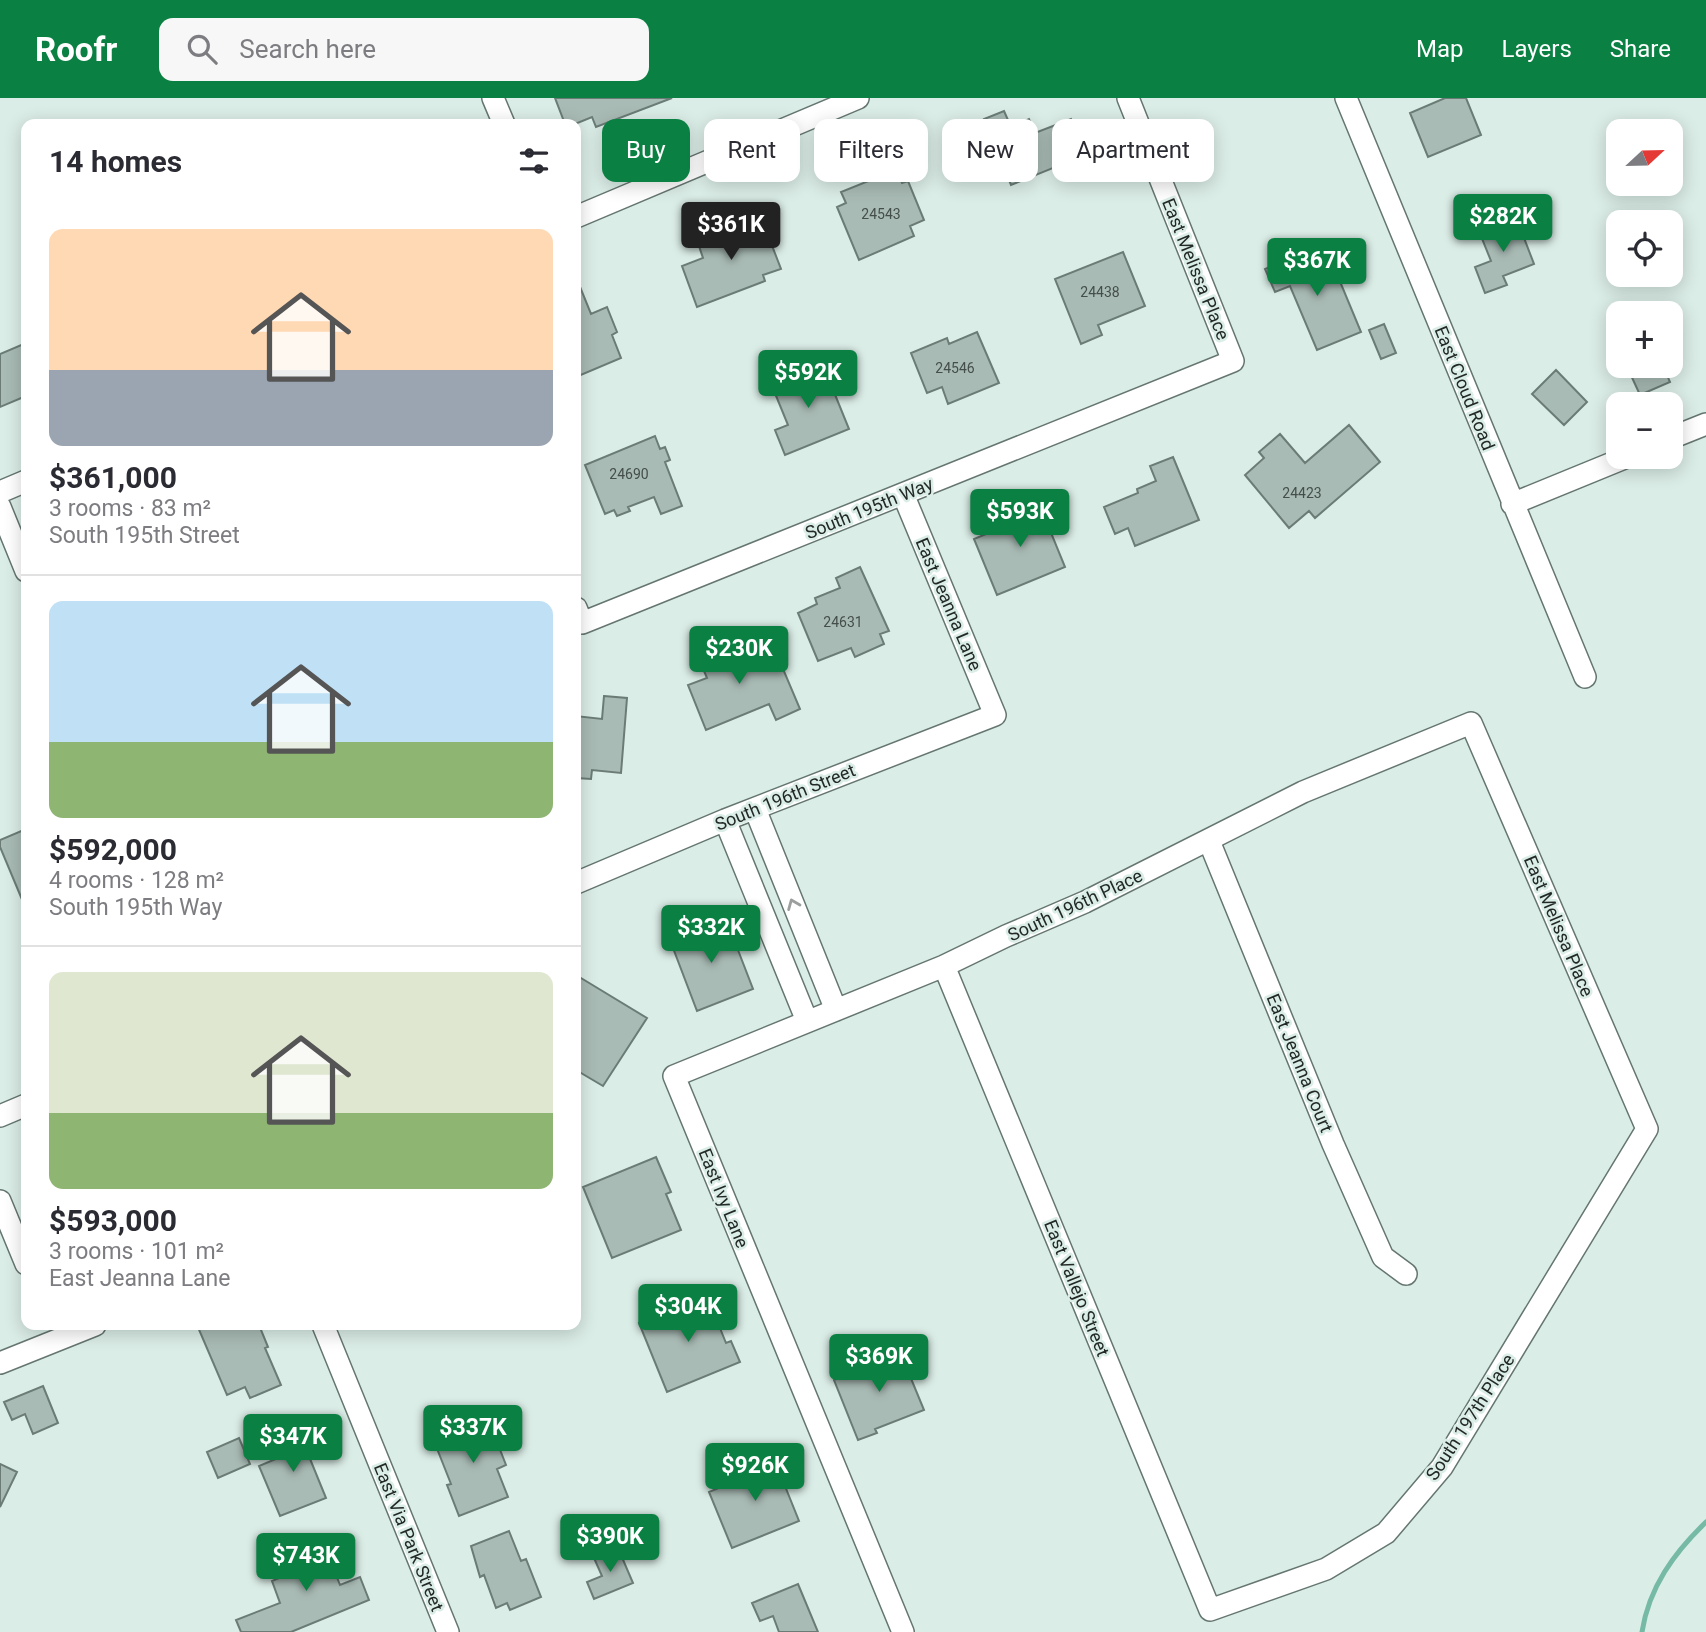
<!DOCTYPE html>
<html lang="en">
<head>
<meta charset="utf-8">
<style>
  :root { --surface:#fff; --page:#f7f7f7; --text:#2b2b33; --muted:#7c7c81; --line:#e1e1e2; --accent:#0b8043 }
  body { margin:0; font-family:Roboto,sans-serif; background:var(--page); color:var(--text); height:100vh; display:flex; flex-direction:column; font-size:26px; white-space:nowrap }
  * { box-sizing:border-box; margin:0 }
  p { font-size:23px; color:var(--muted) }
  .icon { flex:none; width:38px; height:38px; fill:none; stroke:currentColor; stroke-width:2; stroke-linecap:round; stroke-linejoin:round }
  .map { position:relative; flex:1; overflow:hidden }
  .panel { position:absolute; left:21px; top:21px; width:560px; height:1211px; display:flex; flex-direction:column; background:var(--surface); border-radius:14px; box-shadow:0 4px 18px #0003 }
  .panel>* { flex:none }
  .hud { position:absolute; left:602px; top:21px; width:665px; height:63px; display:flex; gap:14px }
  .needle { width:46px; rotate:68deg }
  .buttons { position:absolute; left:1606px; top:21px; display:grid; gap:14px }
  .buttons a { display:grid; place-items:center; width:77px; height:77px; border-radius:14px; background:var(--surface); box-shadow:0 4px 18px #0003; font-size:35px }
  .price { position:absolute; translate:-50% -60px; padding:0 16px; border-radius:7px; background:var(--accent); color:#fff; font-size:23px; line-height:46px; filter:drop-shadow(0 2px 4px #0008) }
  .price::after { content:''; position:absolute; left:50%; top:42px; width:21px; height:16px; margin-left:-10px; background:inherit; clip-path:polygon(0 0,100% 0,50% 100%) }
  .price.active { background:#222; color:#fff }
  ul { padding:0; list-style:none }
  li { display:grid; align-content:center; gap:14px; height:371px; padding:0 28px }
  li+li { border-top:2px solid var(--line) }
  li span { display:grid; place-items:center; height:217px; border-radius:14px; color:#555 }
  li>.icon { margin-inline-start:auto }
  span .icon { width:126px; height:126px; fill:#fffc; stroke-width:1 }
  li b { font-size:30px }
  h2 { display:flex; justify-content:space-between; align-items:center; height:84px; padding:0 28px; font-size:30px }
  .chip { padding:0 24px; border-radius:14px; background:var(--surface); box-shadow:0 4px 18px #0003; font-size:24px; line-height:63px }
  .chip.active { background:var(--accent); color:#fff }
  header { display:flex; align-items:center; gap:42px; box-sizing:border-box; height:98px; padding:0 35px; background:var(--accent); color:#fff }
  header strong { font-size:33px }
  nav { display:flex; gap:38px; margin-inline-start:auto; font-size:24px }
  .search { width:490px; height:63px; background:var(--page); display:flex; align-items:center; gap:18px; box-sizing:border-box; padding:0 24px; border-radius:14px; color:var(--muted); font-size:26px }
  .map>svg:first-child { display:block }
</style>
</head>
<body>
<header>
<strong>Roofr</strong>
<div class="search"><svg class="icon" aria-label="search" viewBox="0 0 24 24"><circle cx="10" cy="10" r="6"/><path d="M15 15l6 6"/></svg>Search here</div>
<nav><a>Map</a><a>Layers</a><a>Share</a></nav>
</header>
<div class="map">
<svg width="1706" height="1534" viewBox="0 0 1706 1534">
  <rect width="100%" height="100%" fill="#dbede7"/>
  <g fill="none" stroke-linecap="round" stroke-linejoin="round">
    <!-- stream -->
    <path stroke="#76baa6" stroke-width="5" d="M1642,1534C1649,1489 1674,1455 1706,1424"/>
  </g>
  <!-- building -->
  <path fill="#a9bbb5" stroke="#6b7c76" stroke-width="2" d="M555,0H672L596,29L592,19L575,26H565Z
    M1445,0H1466L1481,37L1428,59L1410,15Z
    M1004,13L1011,29L1029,21L1035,35L1071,21L1085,57L1011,87L984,21Z
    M891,60L902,85L908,83L924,122L910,128L914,138L859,162L837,109L846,105L841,94L871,82L866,71Z
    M761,119L781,171L763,177L765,183L697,209L682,168L703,160L697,142Z
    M1516,119L1534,166L1503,178L1507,187L1485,195L1475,169L1491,163L1479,133Z
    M1123,154L1145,208L1098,227L1102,237L1081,246L1055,181Z
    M1300,156L1305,167L1329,157L1361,234L1317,252L1290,188L1275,194L1265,171Z
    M576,179L591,216L607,209L617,234L612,237L621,260L576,279Z
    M1384,226L1396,255L1381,261L1369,232Z
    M977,234L999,285L948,306L942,289L927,295L911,255L947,240L949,246Z
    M26,245V298L0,309V256Z
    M823,267L849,331L785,357L775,332L788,327L772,288Z
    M1642,268H1663L1670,284L1640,297L1629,273Z
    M1556,272L1587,304L1564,327L1532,296Z
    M1349,327L1380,364L1315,420L1309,413L1289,430L1245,377L1264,360L1259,354L1280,336L1305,365Z
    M655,338L660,351L665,349L670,362L665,364L682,408L661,416L654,399L628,409L630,413L617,418L614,412L605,416L585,367Z
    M1173,359L1199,422L1135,448L1128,430L1115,436L1104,409L1138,395L1137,391L1156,383L1150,368Z
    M1036,398L1065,469L997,497L974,441L1017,423L1011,408Z
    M860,469L889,533L880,536L884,546L855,559L851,550L818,563L798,515L817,506L815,500L840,490L836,480Z
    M740,541L752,570L778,559L800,611L776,622L769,606L706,632L688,587L707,580L696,554L720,544L722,549Z
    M604,598L627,600L621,675L592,672L591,681L576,680V618L602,621Z
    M26,731V811L0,749V742Z
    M726,821L753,891L697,913L670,842Z
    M576,877L647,920L603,988L576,972Z
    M656,1059L671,1094L666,1096L681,1132L612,1160L583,1089Z
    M707,1198L726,1245L731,1243L740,1264L667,1294L639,1225Z
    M197,1227H259L268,1249L265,1250L281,1287L250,1300L245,1289L227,1297Z
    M898,1249L924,1312L875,1331L877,1335L858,1342L834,1282L875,1266L872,1259Z
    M43,1288L58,1325L33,1336L25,1316L12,1322L4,1304Z
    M486,1316L506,1367L497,1371L508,1399L459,1418L447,1387L451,1386L434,1343L458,1333L456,1328Z
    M303,1328L312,1349L306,1351L326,1400L280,1418L259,1368L283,1358L276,1339Z
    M239,1340L250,1366L218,1380L207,1354Z
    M783,1363L792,1385L785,1388L799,1423L732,1450L709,1394L735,1383L730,1373L749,1365L753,1375Z
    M0,1366L17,1374L0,1409Z
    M509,1433L521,1463L526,1461L541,1499L510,1512L507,1505L496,1510L484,1477L480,1479L471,1448Z
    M321,1439L340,1487L360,1479L369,1502L291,1534H241L236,1522L280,1505L272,1483L286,1477L281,1463L297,1456L294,1449Z
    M618,1450L633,1485L594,1501L587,1484L602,1478L594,1460Z
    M798,1486L818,1534H779L773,1518L760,1523L752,1505Z"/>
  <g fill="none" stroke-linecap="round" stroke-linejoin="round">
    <!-- minor casing -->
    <g stroke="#657670" stroke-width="24">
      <path id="minor" d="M493,0L504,26
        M1346,0L1585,579
        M576,119L858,0
        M1671,340L1706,326
        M0,394L26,383
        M1512,406L1627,359
        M0,409L26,473
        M576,510L582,525L1233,263L1128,0
        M755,711L836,912
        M725,722L807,923
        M1209,743L1333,1046L1383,1159L1406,1176
        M576,785L725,722L995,617L903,396
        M0,1018L26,1007
        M0,1103L26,1166
        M323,1227L448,1534
        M0,1265L95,1227
        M903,1534L674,978L944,868L1006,838L1085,804L1303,694L1471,625L1647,1031L1442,1369L1386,1435L1326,1471L1210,1512L944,868"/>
    </g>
    <!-- minor -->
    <use href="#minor" stroke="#fff" stroke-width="21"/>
  </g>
  <!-- one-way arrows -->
  <defs><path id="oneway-chevron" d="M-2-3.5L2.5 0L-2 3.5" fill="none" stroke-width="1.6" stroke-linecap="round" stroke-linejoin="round" transform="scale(1.75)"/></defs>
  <use stroke="#9c9f9d" href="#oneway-chevron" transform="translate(793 806) rotate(-112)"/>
  <g text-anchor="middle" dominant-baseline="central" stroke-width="5" stroke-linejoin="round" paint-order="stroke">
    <!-- number labels -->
    <g font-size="14" fill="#444e4a">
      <text x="881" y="116">24543</text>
      <text x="1100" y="194">24438</text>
      <text x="955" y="270">24546</text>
      <text x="629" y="376">24690</text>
      <text x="1302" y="395">24423</text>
      <text x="843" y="524">24631</text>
    </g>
    <!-- street labels -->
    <g font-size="18" fill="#222926" stroke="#dbede7">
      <text transform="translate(1196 171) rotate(68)">East Melissa Place</text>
      <text transform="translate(1465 290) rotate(68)">East Cloud Road</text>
      <text transform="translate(869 410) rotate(-22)">South 195th Way</text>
      <text transform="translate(949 506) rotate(67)">East Jeanna Lane</text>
      <text transform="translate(785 699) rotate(-22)">South 196th Street</text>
      <text transform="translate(1075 807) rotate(-25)">South 196th Place</text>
      <text transform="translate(1559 828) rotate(67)">East Melissa Place</text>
      <text transform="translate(1300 965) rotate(68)">East Jeanna Court</text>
      <text transform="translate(724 1100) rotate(68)">East Ivy Lane</text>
      <text transform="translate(1077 1190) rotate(68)">East Vallejo Street</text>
      <text transform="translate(1470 1319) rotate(-57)">South 197th Place</text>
      <text transform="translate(409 1439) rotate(68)">East Via Park Street</text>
    </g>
  </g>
</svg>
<div class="buttons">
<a><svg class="needle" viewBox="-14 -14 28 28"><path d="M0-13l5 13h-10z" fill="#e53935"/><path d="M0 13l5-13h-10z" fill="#7c7c81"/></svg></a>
<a><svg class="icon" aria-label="locate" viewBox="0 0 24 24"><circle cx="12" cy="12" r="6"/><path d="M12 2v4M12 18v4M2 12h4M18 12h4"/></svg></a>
<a>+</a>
<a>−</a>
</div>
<b class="price" style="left:1503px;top:156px">$282K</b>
<b class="price active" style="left:731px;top:164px">$361K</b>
<b class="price" style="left:1317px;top:200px">$367K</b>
<b class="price" style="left:808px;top:312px">$592K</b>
<b class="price" style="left:1020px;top:451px">$593K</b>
<b class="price" style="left:739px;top:588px">$230K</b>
<b class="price" style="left:711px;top:867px">$332K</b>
<b class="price" style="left:688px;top:1246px">$304K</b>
<b class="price" style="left:879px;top:1296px">$369K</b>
<b class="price" style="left:473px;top:1367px">$337K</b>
<b class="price" style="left:293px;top:1376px">$347K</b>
<b class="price" style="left:755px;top:1405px">$926K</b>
<b class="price" style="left:610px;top:1476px">$390K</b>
<b class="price" style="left:306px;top:1495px">$743K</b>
<div class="hud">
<a class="chip active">Buy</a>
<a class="chip">Rent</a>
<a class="chip">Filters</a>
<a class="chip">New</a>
<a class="chip">Apartment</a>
</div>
<section class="panel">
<h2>14 homes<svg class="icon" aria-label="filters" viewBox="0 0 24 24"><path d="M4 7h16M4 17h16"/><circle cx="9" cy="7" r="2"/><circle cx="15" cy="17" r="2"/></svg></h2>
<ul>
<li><span style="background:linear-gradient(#ffd9b3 65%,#9aa5b1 0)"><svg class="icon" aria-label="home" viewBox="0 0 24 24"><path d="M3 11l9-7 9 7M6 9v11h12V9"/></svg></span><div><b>$361,000</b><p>3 rooms · 83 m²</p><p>South 195th Street</p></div></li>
<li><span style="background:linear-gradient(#bfe0f5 65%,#8fb573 0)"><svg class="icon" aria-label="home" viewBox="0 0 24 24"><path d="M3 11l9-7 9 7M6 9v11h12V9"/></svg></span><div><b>$592,000</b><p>4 rooms · 128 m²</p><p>South 195th Way</p></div></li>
<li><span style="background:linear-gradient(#dfe7d0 65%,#8fb573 0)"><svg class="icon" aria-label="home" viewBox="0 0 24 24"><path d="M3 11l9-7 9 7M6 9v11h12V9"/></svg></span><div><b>$593,000</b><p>3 rooms · 101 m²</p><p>East Jeanna Lane</p></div></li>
</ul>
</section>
</div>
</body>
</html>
